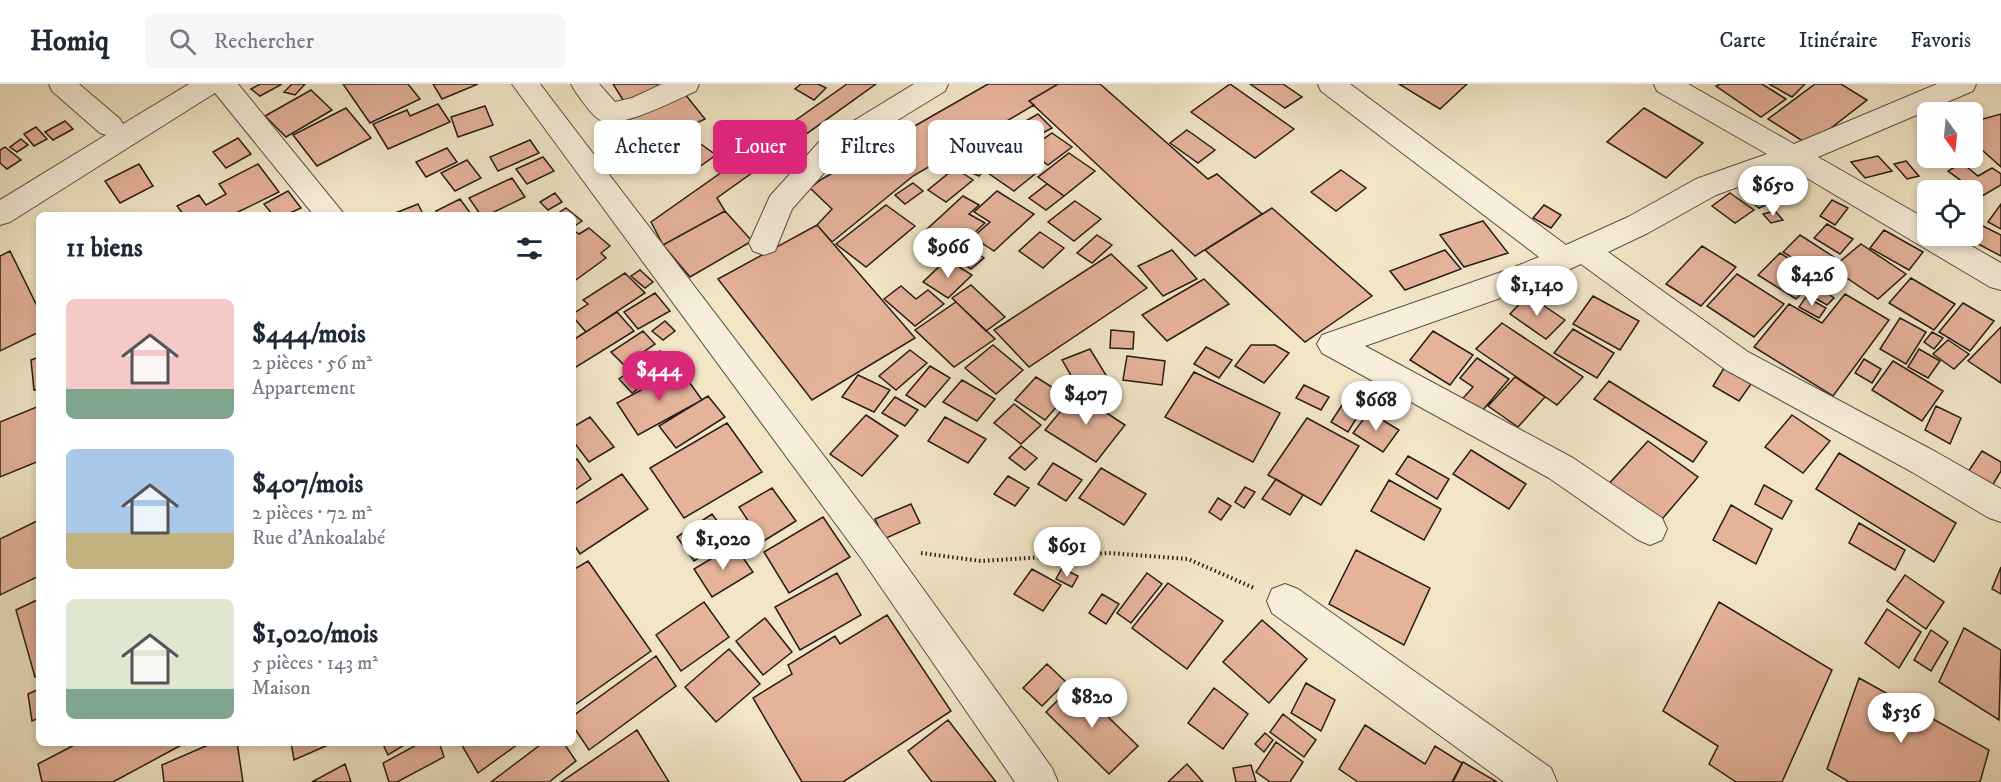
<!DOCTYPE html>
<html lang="fr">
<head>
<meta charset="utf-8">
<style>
  :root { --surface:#fff; --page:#f6f6f7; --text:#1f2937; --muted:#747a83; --line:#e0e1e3; --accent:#db2777 }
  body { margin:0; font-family:"IM FELL DW Pica",serif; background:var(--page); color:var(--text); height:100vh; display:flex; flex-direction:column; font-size:22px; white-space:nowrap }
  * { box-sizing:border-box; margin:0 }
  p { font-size:20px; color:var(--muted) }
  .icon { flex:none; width:33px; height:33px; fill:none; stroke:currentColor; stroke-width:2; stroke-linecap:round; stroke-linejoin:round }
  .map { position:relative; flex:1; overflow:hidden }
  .details { position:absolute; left:36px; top:128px; width:540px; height:534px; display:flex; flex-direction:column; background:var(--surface); border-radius:9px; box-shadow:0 3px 9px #0003 }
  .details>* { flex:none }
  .hud { position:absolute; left:594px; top:36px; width:570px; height:54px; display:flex; gap:12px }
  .needle { width:39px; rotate:165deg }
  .tools { position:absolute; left:1917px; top:18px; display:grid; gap:12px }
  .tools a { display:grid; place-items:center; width:66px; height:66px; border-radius:9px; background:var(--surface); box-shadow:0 3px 9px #0003; font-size:30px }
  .price { position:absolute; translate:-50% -51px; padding:0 14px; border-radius:21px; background:#fff; color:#222; font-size:20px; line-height:39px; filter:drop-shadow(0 2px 3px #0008) }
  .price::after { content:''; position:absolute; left:50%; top:36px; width:18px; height:14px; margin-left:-9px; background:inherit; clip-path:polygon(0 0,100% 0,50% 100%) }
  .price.active { background:var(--accent); color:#fff }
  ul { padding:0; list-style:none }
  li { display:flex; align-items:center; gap:18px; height:150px; padding:0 30px }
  li span { display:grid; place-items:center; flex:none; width:168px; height:120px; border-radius:9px; color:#555 }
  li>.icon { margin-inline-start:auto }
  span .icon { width:72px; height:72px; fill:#fffc; stroke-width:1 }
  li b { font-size:26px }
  h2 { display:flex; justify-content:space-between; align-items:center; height:72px; padding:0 30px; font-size:26px }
  .tag { padding:0 21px; border-radius:9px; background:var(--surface); box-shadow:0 3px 9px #0003; font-size:21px; line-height:54px }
  .tag.active { background:var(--accent); color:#fff }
  header { display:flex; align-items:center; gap:36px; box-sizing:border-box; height:84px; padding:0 30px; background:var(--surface); border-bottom:2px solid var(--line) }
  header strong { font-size:28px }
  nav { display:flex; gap:33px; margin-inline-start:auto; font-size:21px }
  .search { width:420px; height:54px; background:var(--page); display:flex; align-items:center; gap:15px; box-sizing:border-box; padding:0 21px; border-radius:9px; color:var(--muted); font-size:22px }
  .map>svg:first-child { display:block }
</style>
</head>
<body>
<header>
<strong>Homiq</strong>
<div class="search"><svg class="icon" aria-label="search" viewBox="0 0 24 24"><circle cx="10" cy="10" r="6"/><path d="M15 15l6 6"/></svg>Rechercher</div>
<nav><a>Carte</a><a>Itinéraire</a><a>Favoris</a></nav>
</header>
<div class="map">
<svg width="2001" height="698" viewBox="0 0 2001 698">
  <rect width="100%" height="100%" fill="#f2e6c7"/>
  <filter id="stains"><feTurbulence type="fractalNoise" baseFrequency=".00333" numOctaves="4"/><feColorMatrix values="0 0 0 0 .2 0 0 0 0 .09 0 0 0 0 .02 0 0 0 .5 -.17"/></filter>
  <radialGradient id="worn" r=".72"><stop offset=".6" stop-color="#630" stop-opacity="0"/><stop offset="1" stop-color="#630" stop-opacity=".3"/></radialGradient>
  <!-- building -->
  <path fill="#e5b29a" stroke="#281d16" stroke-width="1.5" d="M260,0H282L260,12L251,5Z
    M292,0H305L295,11L284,8Z
    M343,0H408L420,15L370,39Z
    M433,0H478L442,15Z
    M613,0H657L660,5L625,19Z
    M801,0H818L826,4L814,16L795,5Z
    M847,0H876L717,114L725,127L663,161L651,138Z
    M988,0H1058L1029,17L1034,21L913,92L832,158L817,141L832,125L810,104L822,95Z
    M1058,0H1100L1208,95L1217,90L1262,130L1195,172L1029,17Z
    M1230,0L1294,45L1255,74L1191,28Z
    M1250,0H1283L1302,13L1285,24Z
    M1399,0H1467L1440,25Z
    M1720,0H1762L1786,15L1761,33L1716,2Z
    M1769,0H1805L1792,13Z
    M1815,0H1841L1867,16L1809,61L1768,35Z
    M311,6L332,26L286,53L265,32Z
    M684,9L705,35L640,66L619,39Z
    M438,20L450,38L388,65L373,40L407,26L410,32Z
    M485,22L493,41L458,53L451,33Z
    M346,24L371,54L317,82L293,51Z
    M1644,24L1703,59L1666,94L1607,58Z
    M1038,30L1052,44L1026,58L1012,45Z
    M2001,30V83L1972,57V38Z
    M65,37L73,45L53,56L45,48Z
    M36,43L47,55L34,62L24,50Z
    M1187,46L1215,66L1198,79L1170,59Z
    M1011,49L1027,61L1017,68L1002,55Z
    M1052,49L1072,63L1048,81L1028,66Z
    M691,53L716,71L692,88L667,70Z
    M238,54L251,70L226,84L213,68Z
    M21,55L28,61L17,68L10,63Z
    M530,56L539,69L498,87L490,73Z
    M994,56L1006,65L989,78L976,68Z
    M5,63L21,76L7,85L0,79V66Z
    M447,64L457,78L426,93L416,78Z
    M962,66L974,73L964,82L952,75Z
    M1015,68L1041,85L1014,107L988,89Z
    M1069,69L1095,87L1064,112L1038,93Z
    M1878,72L1892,87L1865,94L1851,78Z
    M543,73L554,87L527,100L516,85Z
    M974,75L987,82L979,92L965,86Z
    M467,76L481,94L455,107L441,89Z
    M947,76L954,82L945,88L938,83Z
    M1906,77L1919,92L1907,95L1894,80Z
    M1962,79L1978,92L1992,84L2001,90V101L1982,112L1948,87Z
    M139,80L153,102L120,119L105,97Z
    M258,80L279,108L234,130H183L177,122L199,111L206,121L226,110L219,100Z
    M955,84L973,96L946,118L928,106Z
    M1341,86L1366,104L1336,127L1311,108Z
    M1777,91L1795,107L1759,124L1741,109Z
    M512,94L525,113L490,130H480L469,114Z
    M913,99L923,107L905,120L895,111Z
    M1047,100L1064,112L1046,126L1029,114Z
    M288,107L301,124L288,130H272L264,120Z
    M997,107L1034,130L994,167L973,153L990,138L974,128Z
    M555,109L562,118L548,126L540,118Z
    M1730,109L1754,126L1735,139L1712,122Z
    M963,112L979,121L969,130L985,139L955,167L924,148Z
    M460,115L471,130H438L436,127Z
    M1832,116L1848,124L1835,141L1820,132Z
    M1075,117L1101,135L1074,157L1048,138Z
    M418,120L423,130H393Z
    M2001,120V145L1988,138Z
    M886,121L915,142L866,183L836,160Z
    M1544,121L1561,131L1551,144L1533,134Z
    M566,124L582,137L573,143V130H557Z
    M1272,124L1372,212L1305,258L1205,166Z
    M725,127L752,157L690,193L663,161Z
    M1775,127L1783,136L1771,139L1763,130Z
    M1483,137L1508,169L1464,183L1440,151Z
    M1973,137L2001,151V172L1963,152H1972Z
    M1827,140L1853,155L1840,170L1814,154Z
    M817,141L915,254L812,316L718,195Z
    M589,144L610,162L601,169L606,174L573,198V146L579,150Z
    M1884,146L1923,168L1909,186L1870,164Z
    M1040,148L1064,164L1043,184L1019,167Z
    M1097,151L1112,161L1092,179L1077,169Z
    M1800,151L1834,173L1817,189L1783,168Z
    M1861,160L1906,190L1878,215L1832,184Z
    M1702,162L1736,183L1701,222L1666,200Z
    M970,164L984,174L971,185L957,176Z
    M1172,166L1197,195L1163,212L1138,182Z
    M1445,166L1461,185L1405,206L1390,187Z
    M10,167L39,226V248L0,267V172Z
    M1780,169L1818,193L1796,215L1758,191Z
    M1111,170L1147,204L1029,283L994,246Z
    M947,175L972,191L948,214L923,198Z
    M640,186L653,198L645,204L631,192Z
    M625,189L645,209L586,248L573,233V230L588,220L583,216Z
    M1737,190L1784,220L1754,253L1707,222Z
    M1911,194L1955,220L1934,246L1889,219Z
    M1204,195L1229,220L1167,257L1142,231Z
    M971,201L1005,233L986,247L952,214Z
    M901,202L916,215L928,206L944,220L915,242L884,215Z
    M1823,206L1834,214L1827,221L1815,214Z
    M655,209L670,227L638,245L624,228Z
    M1845,210L1889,236L1833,312L1754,263L1789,220L1822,239Z
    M1528,211L1565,236L1546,255L1510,230Z
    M1593,212L1639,237L1620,266L1573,240Z
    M1806,213L1826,224L1819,234L1799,223Z
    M956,218L995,255L954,283L915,246Z
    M1963,219L1994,237L1970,267L1939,248Z
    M617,228L634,247L573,285V256Z
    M1900,234L1926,248L1906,280L1880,265Z
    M665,237L675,247L663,256L652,247Z
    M1502,239L1583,293L1557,321L1476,265Z
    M2001,243V299L1968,277Z
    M1573,245L1614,269L1597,294L1554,269Z
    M1111,246L1134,248L1133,265L1110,264Z
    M643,247L655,260L624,281L611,268Z
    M1433,247L1473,271L1450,301L1410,276Z
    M1932,248L1943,254L1934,265L1924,258Z
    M1948,256L1969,270L1954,285L1933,270Z
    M993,261L1023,286L996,310L965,284Z
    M1251,261H1275L1289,269L1264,299L1235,282Z
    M1206,263L1232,276L1219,294L1194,280Z
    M1090,265L1109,296L1080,307L1062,276Z
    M1919,265L1940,277L1928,294L1908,283Z
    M910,266L927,279L896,306L879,292Z
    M660,267L673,280L632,309L619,295Z
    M1127,272L1165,277L1162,301L1123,296Z
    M39,273V305L34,306L31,276Z
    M1477,274L1509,295L1477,333L1458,320L1473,303L1460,294Z
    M1864,275L1881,285L1872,299L1855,289Z
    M1893,277L1943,307L1922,337L1872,306Z
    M930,282L950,294L925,323L906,311Z
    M1724,284L1751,300L1739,317L1713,302Z
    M680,285L702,316L638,351L617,319Z
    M1194,288L1280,329L1253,378L1165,333Z
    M858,291L890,306L874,328L842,313Z
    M1036,293L1066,312L1045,336L1015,316Z
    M1515,293L1545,313L1518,343L1488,322Z
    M962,296L995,315L977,337L943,318Z
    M1609,297L1707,358L1693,378L1594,315Z
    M1304,301L1329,313L1321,326L1296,314Z
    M1093,307L1109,317L1102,326L1125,341L1096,378L1045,346L1075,310L1085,316Z
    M708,312L725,333L676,364L659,342Z
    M895,313L918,326L905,342L882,329Z
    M1014,320L1041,341L1021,360L994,339Z
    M1342,321L1359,330L1348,348L1331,338Z
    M39,322V377L0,393V338Z
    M1936,322L1961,334L1950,360L1925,346Z
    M1369,328L1399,346L1383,368L1353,349Z
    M866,331L898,352L862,392L830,370Z
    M1792,331L1830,357L1803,389L1765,363Z
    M590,333L614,363L589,378L573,357V343Z
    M945,333L986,355L968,379L928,357Z
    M1307,334L1359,362L1321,421L1268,391Z
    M727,339L762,388L684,434L650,384Z
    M1648,357L1698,393L1657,441L1606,403Z
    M1021,362L1037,374L1025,386L1009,374Z
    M1471,366L1526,400L1509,425L1453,390Z
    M1982,367L2001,378V387L1992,402L1968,388Z
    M1839,369L1956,439L1934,478L1816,405Z
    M1408,372L1449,395L1437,415L1396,390Z
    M577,375L591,395L573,407V377Z
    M1053,379L1082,396L1066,417L1038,400Z
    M1101,384L1146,410L1124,441L1079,414Z
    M622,390L648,425L580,470L573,459V421Z
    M1008,392L1029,404L1015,422L994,410Z
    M1276,395L1303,411L1290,431L1262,415Z
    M1389,396L1441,425L1424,456L1371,427Z
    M1764,401L1792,417L1782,435L1755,420Z
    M1245,403L1255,408L1244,424L1235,418Z
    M772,404L796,437L762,458L739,423Z
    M1218,414L1231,422L1221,436L1209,428Z
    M911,420L920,439L884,455L875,435Z
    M1731,421L1772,445L1756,480L1713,456Z
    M712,430L730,454L694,477L677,453Z
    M823,433L850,473L789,509L764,468Z
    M39,436V492L0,511V455Z
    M1859,439L1905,466L1895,486L1849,459Z
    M734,461L753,488L712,513L694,485Z
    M1356,466L1430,504L1404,561L1329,520Z
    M588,477L651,567L573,622V486Z
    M2001,483V510L1992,505Z
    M1062,484L1078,492L1072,503L1056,495Z
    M1032,485L1061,501L1043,527L1014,510Z
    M837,489L861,531L800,566L775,523Z
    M1147,489L1162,500L1131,539L1117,529Z
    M1905,491L1944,518L1926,545L1887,517Z
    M1168,499L1223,537L1187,585L1132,544Z
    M1102,510L1119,520L1106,540L1089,529Z
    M39,515V591L35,593L16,526Z
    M704,518L729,553L681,587L656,551Z
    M1719,518L1832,586L1782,698H1736L1709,680L1718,662L1663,627Z
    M1887,525L1921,548L1899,584L1865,559Z
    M887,531L951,627L843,698H802L753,614L792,590L788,581L835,552L840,560Z
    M765,534L792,568L763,591L736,557Z
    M1262,536L1307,575L1269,619L1223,578Z
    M1964,544L2001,566L1999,636L1939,598Z
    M1931,546L1948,558L1931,587L1914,576Z
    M729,565L760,600L716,638L685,603Z
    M656,572L676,602L589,666L573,642V632Z
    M1047,580L1066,598L1042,622L1023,604Z
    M1859,594L1989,666L1980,698H1849L1827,685Z
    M1306,599L1335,616L1321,647L1291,629Z
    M1074,600L1138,662L1109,690L1046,628Z
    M1214,604L1248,630L1223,665L1188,639Z
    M39,605V634L32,637L28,610Z
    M1283,630L1316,656L1304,673L1270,648Z
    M948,636L996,698H932L908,667Z
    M1365,641L1425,680L1435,662L1462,679L1452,698H1358L1339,685Z
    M637,646L669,698H561Z
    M1265,649L1273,656L1264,668L1255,660Z
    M80,658H187L113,698H42L38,680Z
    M215,658H237L243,698H164L162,681Z
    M291,658H335L294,676Z
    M382,658H409L388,671Z
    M422,658H439L444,673L397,698H389L383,679Z
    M460,658H521L478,689Z
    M544,658H563L576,677L549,698H491Z
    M1276,658L1303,678L1290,698H1270L1256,688Z
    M1463,678L1497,698H1453Z
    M345,680L351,698H312Z
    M1187,680L1203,698H1168Z
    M1251,681L1256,698H1236L1233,684Z"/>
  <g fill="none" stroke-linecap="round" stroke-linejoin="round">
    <!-- minor casing -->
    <g stroke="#5a4f42" stroke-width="2">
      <path id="minor" d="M49,0H79L120,35L123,40L189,0H238L344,130H313L215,9L10,138L0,141V116L106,51L100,49L52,7Z
        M512,0H540L885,452L1052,684L1058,698H1015L861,474Z
        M571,0H599L615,18L632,14L662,0H699L696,7C678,15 617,47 600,36C591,31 576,9 571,0Z
        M914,0H948L945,7L839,72L792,125L775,167L764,171L753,167L749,159L770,112L819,58Z
        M1318,0H1350L1566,161L1628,133L1696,95L1767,70L1657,7L1654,0H1688L1794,60L1937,0H1976L1973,7L1818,73L1928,136V152H1954L2001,179V206L1990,203L1790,84L1716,111L1648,149L1608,168L1748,268L1936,368L2001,405V438L1989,434L1912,388L1726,286L1581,180L1529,204L1365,262L1573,374L1662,434L1667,445L1662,456L1650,461L1638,456L1549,394L1322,269L1317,260L1322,251L1507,186L1539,173L1321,7Z
        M1285,500L1298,505L1551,684L1557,698H1504L1272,529L1267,517L1272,505Z"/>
    </g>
    <!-- path -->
    <path stroke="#281d16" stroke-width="4" stroke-dasharray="1.5 3" stroke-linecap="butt" d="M921,469L981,477L1109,469L1188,475L1254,504"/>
    <!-- minor -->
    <use href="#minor" fill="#f7efdb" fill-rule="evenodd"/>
  </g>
  <rect width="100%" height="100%" filter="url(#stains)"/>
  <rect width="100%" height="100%" fill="url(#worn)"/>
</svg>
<div class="tools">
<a><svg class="needle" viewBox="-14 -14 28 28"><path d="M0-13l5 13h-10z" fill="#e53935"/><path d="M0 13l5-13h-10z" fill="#747a83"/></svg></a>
<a><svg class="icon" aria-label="locate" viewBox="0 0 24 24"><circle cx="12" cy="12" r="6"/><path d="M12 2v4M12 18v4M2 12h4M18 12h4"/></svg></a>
</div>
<b class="price" style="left:1773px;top:133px">$650</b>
<b class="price" style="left:948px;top:195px">$966</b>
<b class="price" style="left:1812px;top:223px">$426</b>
<b class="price" style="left:1537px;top:233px">$1,140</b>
<b class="price active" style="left:659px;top:318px">$444</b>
<b class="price" style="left:1086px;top:342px">$407</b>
<b class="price" style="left:1376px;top:348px">$668</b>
<b class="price" style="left:723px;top:487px">$1,020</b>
<b class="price" style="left:1067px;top:494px">$691</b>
<b class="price" style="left:1092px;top:645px">$820</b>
<b class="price" style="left:1901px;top:660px">$536</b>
<div class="hud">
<a class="tag">Acheter</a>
<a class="tag active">Louer</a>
<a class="tag">Filtres</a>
<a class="tag">Nouveau</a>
</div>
<section class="details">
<h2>11 biens<svg class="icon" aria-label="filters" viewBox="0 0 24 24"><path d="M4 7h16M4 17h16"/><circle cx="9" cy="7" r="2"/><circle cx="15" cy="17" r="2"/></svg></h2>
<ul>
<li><span style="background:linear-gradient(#f6c9c9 75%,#7fa58c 0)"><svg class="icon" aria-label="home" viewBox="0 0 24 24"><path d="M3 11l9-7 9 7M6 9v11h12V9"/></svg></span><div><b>$444/mois</b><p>2 pièces · 56 m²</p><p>Appartement</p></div></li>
<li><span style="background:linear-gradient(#a9c7e8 70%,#c2b280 0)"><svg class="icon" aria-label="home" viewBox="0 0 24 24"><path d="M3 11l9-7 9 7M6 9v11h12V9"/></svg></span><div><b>$407/mois</b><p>2 pièces · 72 m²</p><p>Rue d'Ankoalabé</p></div></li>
<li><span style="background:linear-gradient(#dfe7d0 75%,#7fa58c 0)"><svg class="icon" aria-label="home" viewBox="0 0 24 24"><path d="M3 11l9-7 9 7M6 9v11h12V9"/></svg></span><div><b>$1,020/mois</b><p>5 pièces · 143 m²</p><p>Maison</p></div></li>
</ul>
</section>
</div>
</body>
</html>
